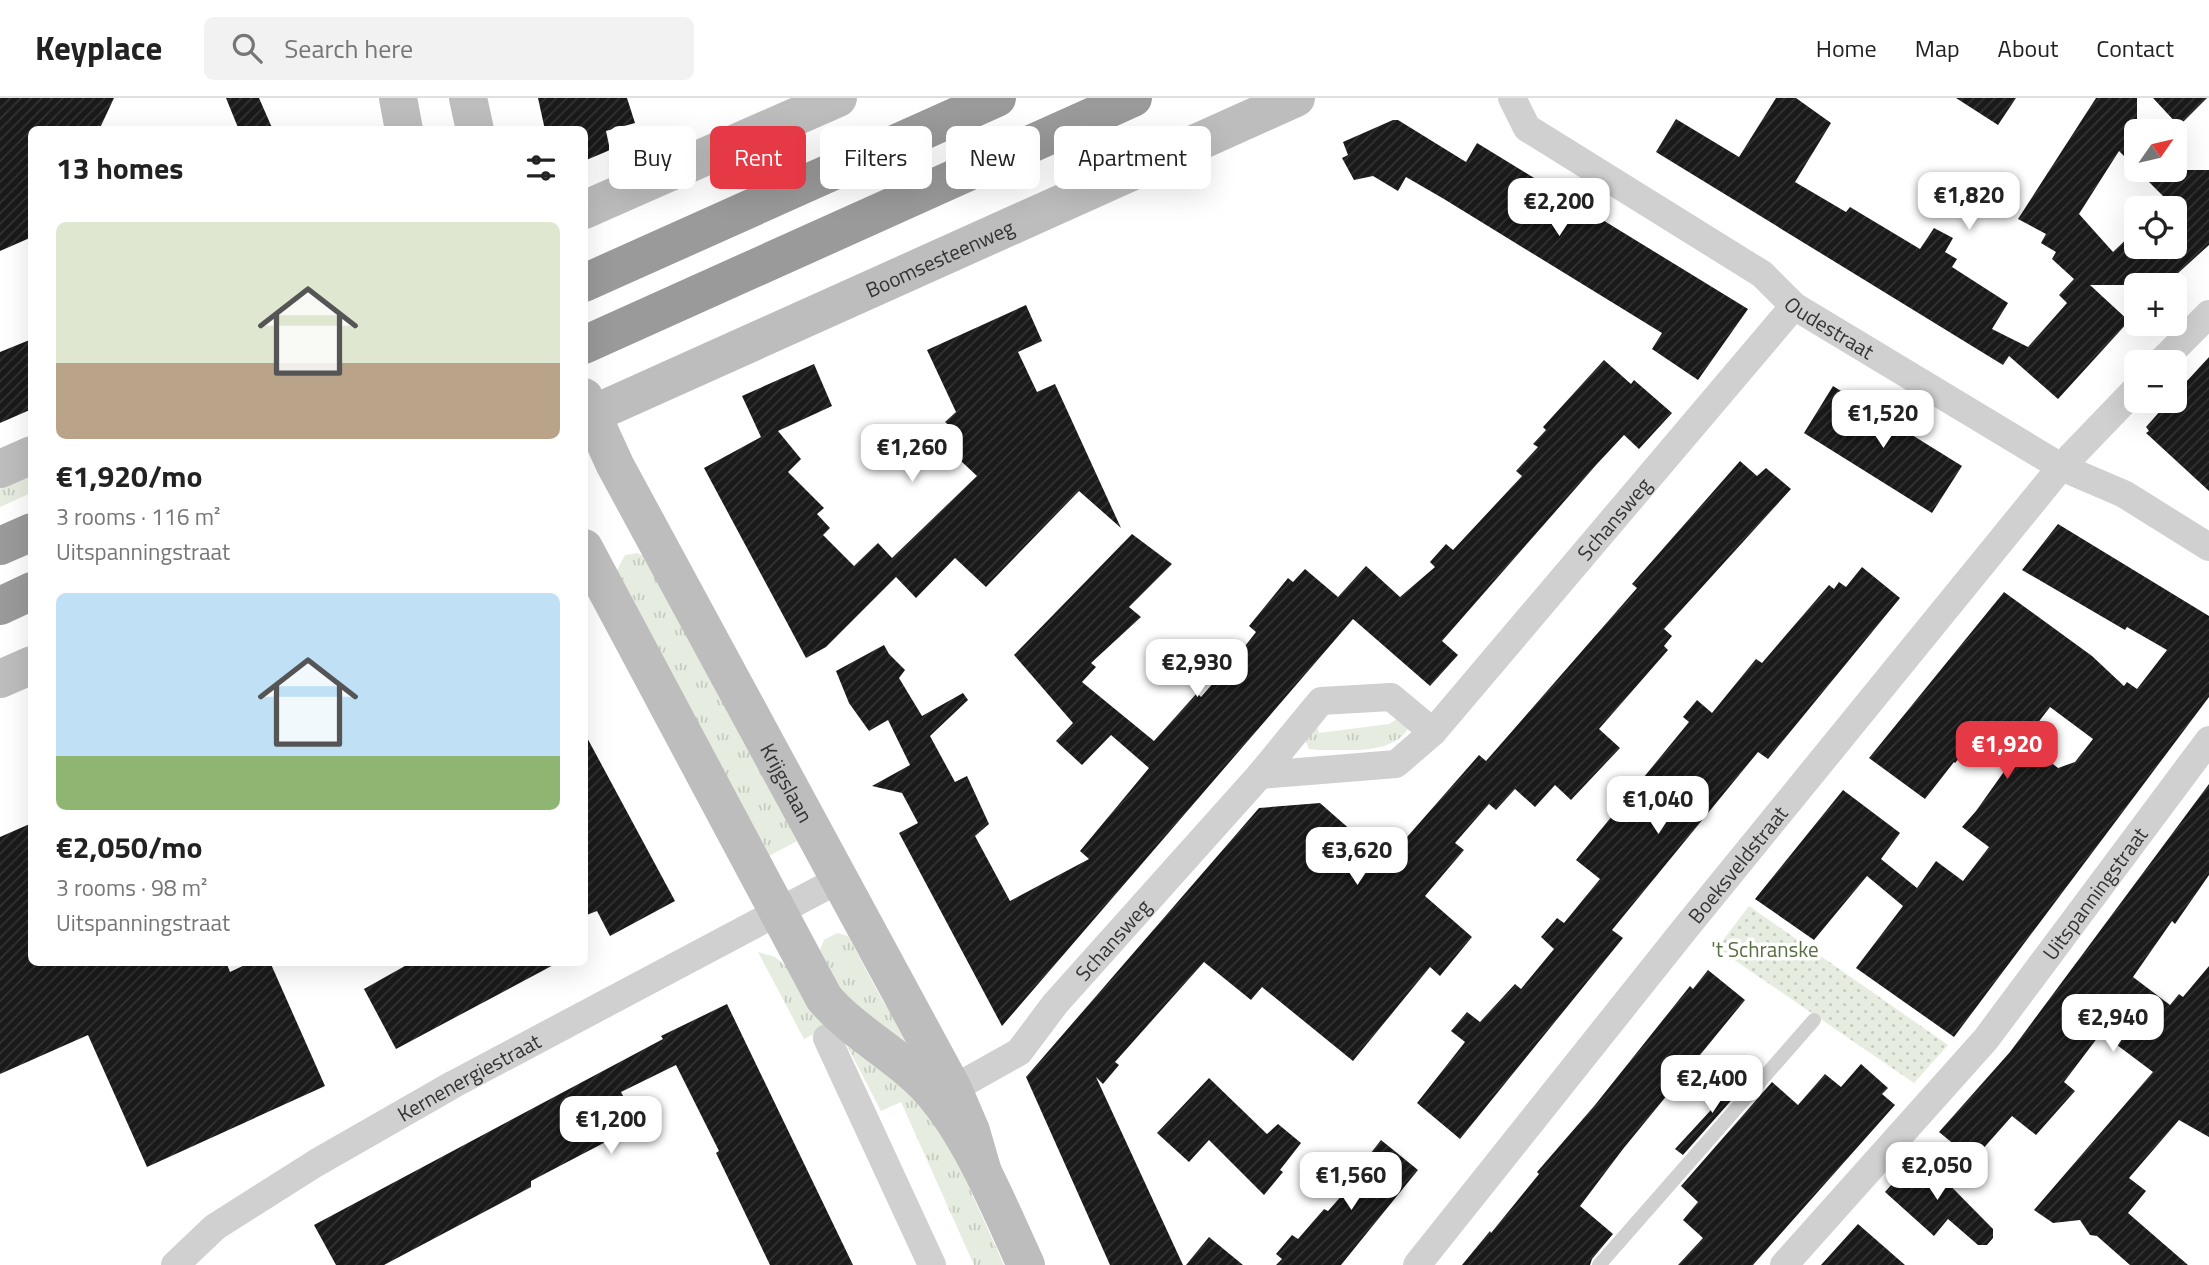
<!DOCTYPE html>
<html lang="en">
<head>
<meta charset="utf-8">
<style>
  :root { --surface:#fff; --page:#f2f2f2; --text:#222; --muted:#767676; --line:#e0e0e0; --accent:#e63946 }
  body { margin:0; font-family:"Titillium Web",sans-serif; background:var(--page); color:var(--text); height:100vh; display:flex; flex-direction:column; font-size:26px; white-space:nowrap }
  * { box-sizing:border-box; margin:0 }
  p { font-size:23px; color:var(--muted) }
  .icon { flex:none; width:38px; height:38px; fill:none; stroke:currentColor; stroke-width:2; stroke-linecap:round; stroke-linejoin:round }
  .map { position:relative; flex:1; overflow:hidden }
  .sheet { position:absolute; left:28px; top:28px; width:560px; height:840px; display:flex; flex-direction:column; background:var(--surface); border-radius:10px; box-shadow:0 7px 28px #0002 }
  .sheet>* { flex:none }
  .guide { position:absolute; left:609px; top:28px; width:665px; height:63px; display:flex; gap:14px }
  .needle { width:46px; rotate:56deg }
  .buttons { position:absolute; left:2124px; top:21px; display:grid; gap:14px }
  .buttons a { display:grid; place-items:center; width:63px; height:63px; border-radius:10px; background:var(--surface); box-shadow:0 7px 28px #0002; font-size:35px }
  .price { position:absolute; translate:-50% -60px; padding:0 16px; border-radius:14px; background:#fff; color:#222; font-size:23px; line-height:46px; filter:drop-shadow(0 2px 4px #0008) }
  .price::after { content:''; position:absolute; left:50%; top:42px; width:21px; height:16px; margin-left:-10px; background:inherit; clip-path:polygon(0 0,100% 0,50% 100%) }
  .price.on { background:var(--accent); color:#fff }
  ul { padding:0; list-style:none }
  li { display:grid; align-content:center; gap:14px; height:371px; padding:0 28px }
  li span { display:grid; place-items:center; height:217px; border-radius:10px; color:#555 }
  li>.icon { margin-inline-start:auto }
  span .icon { width:126px; height:126px; fill:#fffc; stroke-width:1 }
  li b { font-size:30px }
  h2 { display:flex; justify-content:space-between; align-items:center; height:84px; padding:0 28px; font-size:30px }
  .pill { padding:0 24px; border-radius:10px; background:var(--surface); box-shadow:0 7px 28px #0002; font-size:24px; line-height:63px }
  .pill.on { background:var(--accent); color:#fff }
  header { display:flex; align-items:center; gap:42px; box-sizing:border-box; height:98px; padding:0 35px; background:var(--surface); border-bottom:2px solid var(--line) }
  header strong { font-size:33px }
  nav { display:flex; gap:38px; margin-inline-start:auto; font-size:24px }
  .search { width:490px; height:63px; background:var(--page); display:flex; align-items:center; gap:18px; box-sizing:border-box; padding:0 24px; border-radius:10px; color:var(--muted); font-size:26px }
  .map>svg:first-child { display:block }
</style>
</head>
<body>
<header>
<strong>Keyplace</strong>
<div class="search"><svg class="icon" aria-label="search" viewBox="0 0 24 24"><circle cx="10" cy="10" r="6"/><path d="M15 15l6 6"/></svg>Search here</div>
<nav><a>Home</a><a>Map</a><a>About</a><a>Contact</a></nav>
</header>
<div class="map">
<svg width="2209" height="1167" viewBox="0 0 2209 1167">
  <defs>
    <pattern id="grass-tufts" width="24" height="20" patternUnits="userSpaceOnUse" patternTransform="scale(1.75)"><rect width="24" height="20" fill="#e6ecdf"/><path d="M3 7l-1-3M5 7V3M7 7l1-3M15 17l-1-3M17 17v-4M19 17l1-3" fill="none" stroke="#c6cbc0"/></pattern>
    <pattern id="park-dots" width="8" height="8" patternUnits="userSpaceOnUse" patternTransform="scale(1.75)"><rect width="8" height="8" fill="#e6ecdf"/><path d="M2 2h.1M6 6h.1" fill="none" stroke="#c6cbc0" stroke-width="1.8" stroke-linecap="round"/></pattern>
    <pattern id="building-hatch" width="6" height="6" patternUnits="userSpaceOnUse" patternTransform="scale(1.75)"><rect width="6" height="6" fill="#1a1a1a"/><path d="M-1 1l2-2M0 6l6-6M5 7l2-2" fill="none" stroke="#333"/></pattern>
  </defs>
  <rect width="100%" height="100%" fill="#fff"/>
  <!-- grass -->
  <path fill="url(#grass-tufts)" d="M31,376V395L0,409V390Z
    M637,455L646,459L797,743L769,758L616,474L625,457Z
    M1404,617L1412,623C1398,659 1350,651 1318,652L1309,651L1303,637L1317,628L1319,635L1389,626Z
    M837,835L848,838L885,907L916,933L932,964L856,921L820,852L824,842Z
    M758,854L775,859L794,875L935,1014L1004,1167H974L901,1004L881,1013L841,936L826,930L804,941Z"/>
  <!-- park -->
  <path fill="url(#park-dots)" d="M1749,808L1948,947L1914,985L1717,850Z"/>
  <!-- building -->
  <path fill="url(#building-hatch)" d="M0,0H114L99,32H32V139L0,153Z
    M226,0H259L273,32H239Z
    M538,0H627L635,25L606,33L610,52L584,63V32H545Z
    M1776,0H1796L1831,25L1795,84L1846,114L1850,109L1920,151L1934,130L1953,140L1945,154L1957,161L1952,169L2008,205L1992,231L2028,249L2067,205L2059,197L2074,181L2052,161L2056,154L2041,145L2046,136L2018,121L2096,0H2137V71L2119,53L2079,116L2113,154L2137,131V149H2175V110H2158L2167,102L2137,72H2209V147L2165,187H2090L2129,223L2058,301L2009,258L2003,267L1656,54L1676,21L1739,59Z
    M1956,0H2016L1998,27Z
    M2153,0H2207L2179,28Z
    M1393,22H1398L1466,64L1477,45L1748,211L1698,282L1652,251L1662,235L1444,101L1406,79L1398,93L1373,78L1354,82L1342,60L1348,57L1343,44Z
    M1026,207L1042,243L1018,254L1037,294L1055,286L1121,430L1079,393L986,489L955,460L916,500L896,479L826,549L806,560L704,370L761,339L742,298L814,266L832,308L778,333L801,361L788,374L824,410L817,416L830,430L823,437L854,468L878,445L892,460L977,378L946,349L959,336L945,324L956,314L927,252Z
    M32,241V311L0,325V254Z
    M2209,259V393L2146,335L2149,333L2146,329L2169,303H2175V296Z
    M1604,262L1631,286L1634,282L1672,315L1639,351L1624,337L1597,366L1442,543L1458,557L1430,588L1353,521L1002,928L899,735L918,725L902,695L872,688L910,667L888,622L869,633L849,605L836,573L884,547L889,556L905,572L899,580L922,618L963,595L968,602L930,638L955,684L967,678L989,726L975,738L1010,803L1089,761L1080,753L1149,670L1111,637L1082,667L1056,643L1073,625L1014,557L1132,436L1172,466L1129,509L1141,519L1091,565L1096,569L1082,584L1154,643L1197,595L1201,599L1242,552L1256,534L1249,528L1288,480L1293,484L1305,471L1338,499L1366,468L1400,499L1435,469L1430,464L1446,446L1453,452L1522,378L1516,373L1538,349L1533,346L1546,332L1543,329Z
    M1833,288L1962,368L1932,415L1804,335Z
    M1740,363L1757,378L1766,370L1791,391L1664,531L1672,538L1664,548L1668,552L1599,631L1620,650L1571,702L1555,687L1535,709L1515,691L1496,712L1489,706L1455,745L1464,752L1425,798L1472,839L1440,878L1430,869L1353,963L1262,889L1251,902L1204,864L1115,964L1119,967L1103,986L1096,979L1183,1167H1110L1026,979L1259,710L1320,705L1386,763L1479,657L1486,663L1637,490L1632,486Z
    M2058,426L2209,518V599L1954,939L1856,870L1903,808L1867,778L1814,842L1755,801L1843,692L1900,735L1881,761L1917,790L1936,763L1963,783L1989,749L1962,729L1976,713L2025,644L2058,670L2075,664L2093,641L2050,609L2011,660L1980,636L1955,665L1954,664L1925,701L1869,660L2004,494L2092,558L2124,588L2127,584L2137,591L2167,552L2127,529L2125,532L2022,472Z
    M1862,469L1900,500L1768,661L1758,654L1612,832L1623,840L1460,1041L1417,1005L1465,944L1451,933L1467,914L1480,924L1515,886L1521,891L1554,851L1541,839L1557,820L1564,825L1600,781L1576,762L1689,624L1683,619L1697,602L1712,615L1756,561L1762,565L1829,487L1834,491L1839,484L1846,489Z
    M584,634L675,803L610,838L597,813L584,818Z
    M2209,686V777L2175,826L2172,823L2133,879L2170,907L2179,896L2183,899L2209,868V1039L2179,1022L2129,1080L2146,1093L2128,1115L2188,1167H2130L2097,1138L2090,1137L2080,1122L2053,1125L2034,1112L2153,974L2101,935L2064,984L2075,993L2036,1037L2012,1018L1973,1062L1939,1034L2010,954Z
    M32,725V864H226L230,874L251,864H270L325,988L147,1069L88,937L0,976V739Z
    M412,864H559L396,951L364,891Z
    M1708,872L1745,902L1623,1051L1580,1108L1613,1136L1592,1161L1590,1167H1462L1490,1133L1491,1135L1539,1076L1537,1074L1595,1007L1690,888L1693,891Z
    M727,906L853,1167H770L716,1055L719,1053L676,967L621,994L638,1027L531,1083V1089L384,1167H336L314,1127L663,941L661,938Z
    M1861,966L1888,990L1882,996L1895,1007L1753,1167H1678L1703,1140L1683,1122L1698,1104L1681,1088L1772,984L1798,1007L1825,976L1841,989Z
    M1745,975L1751,980L1683,1057L1675,1051Z
    M1209,980L1267,1036L1278,1026L1301,1045L1280,1072L1283,1074L1264,1097L1209,1042L1189,1064L1157,1035Z
    M1381,1042L1418,1072L1341,1167H1276L1282,1161L1276,1156L1292,1137L1298,1141L1324,1111L1328,1113L1360,1077L1356,1074Z
    M1919,1056L1993,1131V1140L1987,1147H1978L1948,1121L1934,1138L1885,1094Z
    M1858,1126L1905,1167H1821Z
    M1209,1139L1243,1167H1186Z"/>
  <g fill="none" stroke-linecap="round" stroke-linejoin="round">
    <!-- lane -->
    <path stroke="#d0d0d0" stroke-width="14" d="M1599,1167L1814,922"/>
    <!-- street -->
    <g stroke="#d0d0d0" stroke-width="28">
      <path id="s1" d="M1512,0L1527,30L1762,176L1794,208L2061,369L2124,396L2209,449"/>
      <path d="M2161,264L2209,216"/>
      <path d="M1260,677L1321,603L1391,599L1433,634"/>
      <path d="M827,940L932,1167"/>
      <path id="s2" d="M953,991L1019,954L1055,906L1260,677L1396,666L1433,634L1794,208"/>
      <path id="s3" d="M175,1167L215,1129L316,1065L454,986L840,781"/>
      <path id="s4" d="M1417,1167L1684,832L2061,369L2137,290"/>
      <path id="s5" d="M1784,1167L1986,941L2209,642"/>
    </g>
    <!-- secondary -->
    <g stroke="#bdbdbd" stroke-width="38">
      <path d="M398,0L404,32"/>
      <path d="M468,0L475,32"/>
      <path d="M584,112L838,0"/>
      <path id="s6" d="M584,299L615,367L953,991L971,1033L982,1071"/>
      <path id="s7" d="M584,320L1296,0"/>
      <path d="M0,371L32,357"/>
      <path d="M584,450L824,900C853,934 892,953 923,984C968,1029 999,1109 1026,1167"/>
      <path d="M0,581L32,567"/>
    </g>
    <!-- highway -->
    <path stroke="#9a9a9a" stroke-width="38" d="M584,185L997,0
      M584,247L1133,0
      M0,448L32,434
      M0,508L32,493"/>
  </g>
  <g text-anchor="middle" dominant-baseline="central" stroke-width="7" stroke-linejoin="round" paint-order="stroke">
    <!-- street labels -->
    <g font-size="21" fill="#333" stroke="#fff">
      <text stroke="none"><textPath href="#s7" startOffset="390">Boomsesteenweg</textPath></text>
      <text stroke="none"><textPath href="#s1" startOffset="397">Oudestraat</textPath></text>
      <text stroke="none"><textPath href="#s2" startOffset="908">Schansweg</textPath></text>
      <text stroke="none"><textPath href="#s6" startOffset="436">Krijgslaan</textPath></text>
      <text stroke="none"><textPath href="#s4" startOffset="513">Boeksveldstraat</textPath></text>
      <text stroke="none"><textPath href="#s5" startOffset="485">Uitspanningstraat</textPath></text>
      <text stroke="none"><textPath href="#s2" startOffset="222">Schansweg</textPath></text>
      <text stroke="none"><textPath href="#s3" startOffset="350">Kernenergiestraat</textPath></text>
    </g>
    <!-- park labels -->
    <g font-size="21" fill="#56703f" stroke="#fff">
      <text x="1765" y="851">'t Schranske</text>
    </g>
  </g>
</svg>
<div class="buttons">
<a><svg class="needle" viewBox="-14 -14 28 28"><path d="M0-13l5 13h-10z" fill="#e53935"/><path d="M0 13l5-13h-10z" fill="#767676"/></svg></a>
<a><svg class="icon" aria-label="locate" viewBox="0 0 24 24"><circle cx="12" cy="12" r="6"/><path d="M12 2v4M12 18v4M2 12h4M18 12h4"/></svg></a>
<a>+</a>
<a>−</a>
</div>
<b class="price" style="left:1969px;top:134px">€1,820</b>
<b class="price" style="left:1559px;top:140px">€2,200</b>
<b class="price" style="left:1883px;top:352px">€1,520</b>
<b class="price" style="left:912px;top:386px">€1,260</b>
<b class="price" style="left:1197px;top:601px">€2,930</b>
<b class="price on" style="left:2007px;top:683px">€1,920</b>
<b class="price" style="left:1658px;top:738px">€1,040</b>
<b class="price" style="left:1357px;top:789px">€3,620</b>
<b class="price" style="left:2113px;top:956px">€2,940</b>
<b class="price" style="left:1712px;top:1017px">€2,400</b>
<b class="price" style="left:611px;top:1058px">€1,200</b>
<b class="price" style="left:1937px;top:1104px">€2,050</b>
<b class="price" style="left:1351px;top:1114px">€1,560</b>
<div class="guide">
<a class="pill">Buy</a>
<a class="pill on">Rent</a>
<a class="pill">Filters</a>
<a class="pill">New</a>
<a class="pill">Apartment</a>
</div>
<section class="sheet">
<h2>13 homes<svg class="icon" aria-label="filters" viewBox="0 0 24 24"><path d="M4 7h16M4 17h16"/><circle cx="9" cy="7" r="2"/><circle cx="15" cy="17" r="2"/></svg></h2>
<ul>
<li><span style="background:linear-gradient(#dfe7d0 65%,#b9a48a 0)"><svg class="icon" aria-label="home" viewBox="0 0 24 24"><path d="M3 11l9-7 9 7M6 9v11h12V9"/></svg></span><div><b>€1,920/mo</b><p>3 rooms · 116 m²</p><p>Uitspanningstraat</p></div></li>
<li><span style="background:linear-gradient(#bfe0f5 75%,#8fb573 0)"><svg class="icon" aria-label="home" viewBox="0 0 24 24"><path d="M3 11l9-7 9 7M6 9v11h12V9"/></svg></span><div><b>€2,050/mo</b><p>3 rooms · 98 m²</p><p>Uitspanningstraat</p></div></li>
</ul>
</section>
</div>
</body>
</html>
